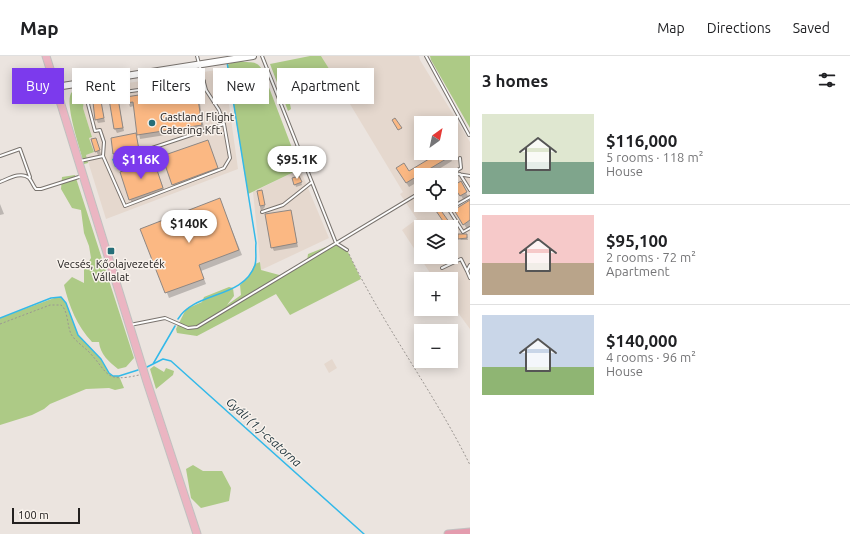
<!DOCTYPE html>
<html lang="en">
<head>
<meta charset="utf-8">
<style>
  :root { --surface:#fff; --page:#f6f6f6; --text:#202124; --muted:#757577; --line:#e0e0e0; --accent:#7c3aed }
  body { margin:0; font-family:Ubuntu,sans-serif; background:var(--page); color:var(--text); height:100vh; display:flex; flex-direction:column; font-size:15px; white-space:nowrap }
  * { box-sizing:border-box; margin:0 }
  p { font-size:13px; color:var(--muted) }
  .icon { flex:none; width:22px; height:22px; fill:none; stroke:currentColor; stroke-width:2; stroke-linecap:round; stroke-linejoin:round }
  .map { position:relative; flex:1; overflow:hidden }
  .panel { display:flex; flex-direction:column; background:var(--surface); width:380px }
  .panel>* { flex:none }
  .top-card { position:absolute; left:12px; top:12px; width:380px; height:36px; display:flex; gap:8px }
  .needle { width:26px; rotate:33deg }
  .buttons { position:absolute; left:414px; top:60px; display:grid; gap:8px }
  .buttons a { display:grid; place-items:center; width:44px; height:44px; border-radius:0px; background:var(--surface); box-shadow:0 2px 10px #0003; font-size:20px }
  .scale { position:absolute; left:12px; bottom:10px; width:68px; box-sizing:border-box; padding-left:4px; border:2px solid #23201f; border-top:0; font-size:11px; line-height:14px; white-space:nowrap; color:#23201f; -webkit-text-stroke:3px #f8f2ec; paint-order:stroke }
  .price { position:absolute; translate:-50% -34px; padding:0 9px; border-radius:14px; background:#fff; color:#222; font-size:13px; line-height:26px; filter:drop-shadow(0 1px 2px #0008) }
  .price::after { content:''; position:absolute; left:50%; top:24px; width:12px; height:9px; margin-left:-6px; background:inherit; clip-path:polygon(0 0,100% 0,50% 100%) }
  .price.current { background:var(--accent); color:#fff }
  ul { padding:0; list-style:none }
  li { display:flex; align-items:center; gap:12px; height:100px; padding:0 12px }
  li+li { border-top:1px solid var(--line) }
  li span { display:grid; place-items:center; flex:none; width:112px; height:80px; border-radius:0px; color:#555 }
  li>.icon { margin-inline-start:auto }
  span .icon { width:48px; height:48px; fill:#fffc; stroke-width:1 }
  li b { font-size:17px }
  h2 { display:flex; justify-content:space-between; align-items:center; height:48px; padding:0 12px; font-size:17px }
  .chip { padding:0 14px; border-radius:0px; background:var(--surface); box-shadow:0 2px 10px #0003; font-size:14px; line-height:36px }
  .chip.current { background:var(--accent); color:#fff }
  header { display:flex; align-items:center; gap:24px; box-sizing:border-box; height:56px; padding:0 20px; background:var(--surface); border-bottom:1px solid var(--line) }
  header strong { font-size:19px }
  nav { display:flex; gap:22px; margin-inline-start:auto; font-size:14px }
  main { display:flex; flex:1; min-height:0 }
  .map>svg:first-child { display:block }
</style>
</head>
<body>
<header>
<strong>Map</strong>
<nav><a>Map</a><a>Directions</a><a>Saved</a></nav>
</header>
<main>
<div class="map">
<svg width="470" height="478" viewBox="0 0 470 478">
  <rect width="100%" height="100%" fill="#ebe4df"/>
  <!-- built -->
  <path fill="#e5d8ce" fill-rule="evenodd" d="M321,0H419L420,4L470,86V273L451,247V223H434L402,174L417,163L400,138L403,136ZM421,67H451V97H421ZM421,119H451V149H421ZM421,171H451V201H421Z
    M224,13L238,113L106,163L86,99L94,96L89,82L92,81L83,52L84,43L93,36L114,33V29Z
    M300,113L329,182L261,214L253,136Z
    M332,303L337,312L329,317L324,308Z"/>
  <!-- green -->
  <path fill="#adca86" d="M310,0H321L338,27L290,48L291,53L288,55L270,8Z
    M430,0H470V72L431,4Z
    M240,5C250,8 255,3 262,13L300,113L248,138L227,9L233,6Z
    M113,26L114,33L93,36L84,43L83,52L92,81L89,82L94,96L86,99L88,107L84,108C81,95 63,45 72,36C77,29 104,27 113,26Z
    M75,119L134,302L126,311L118,313C109,306 100,298 99,286H92C77,270 69,250 64,229L72,221L84,227V213L91,202L89,190L84,177L81,154L72,152L61,133L62,121Z
    M336,187L342,193L347,194L361,223L290,259L276,238L197,280L177,277L176,273L186,253L202,246L204,241L229,231L233,232L234,240L227,249L241,239L240,229L249,220L255,208L260,206L261,214L283,220L307,205L308,198Z
    M57,241H61L66,247L78,279L101,303L109,317L113,320H119L124,332L115,334L109,332L86,333L50,348L44,353L32,359L0,369V262Z
    M154,310L164,316L166,312L174,315L173,319L156,333L150,313Z
    M193,409L203,415H222L231,432L229,445L201,452L191,442L186,413Z"/>
  <!-- water -->
  <path fill="#33b9e9" d="M126,99L129,106L115,111L112,103Z"/>
  <!-- shadow -->
  <path fill="#0003" d="M196,31L198,35L204,73L140,83L134,50L130,51L127,41Z
    M118,43L124,75L117,77L115,73Z
    M101,46L105,66L98,67L96,63Z
    M136,78L140,97L116,101L114,97Z
    M97,87L101,98L98,99L96,95Z
    M209,89L219,116L175,132L173,128Z
    M440,97H448L452,105L429,119H421V124L409,131L400,117H409Z
    M155,110L165,136L132,147L130,143Z
    M293,123H300L302,129L296,131Z
    M460,127L468,140L463,143L455,130Z
    M262,136L265,151L261,155L260,151Z
    M470,146V171L467,173L455,154Z
    M0,148L4,158L0,159Z
    M222,149L242,199L201,215L206,228L169,242L142,173Z
    M431,149H437L458,181L456,183L451,175V171H448Z
    M291,155L298,191L274,195L272,191Z
    M467,179L468,184H461L459,182Z"/>
  <g fill="none" stroke-linecap="round" stroke-linejoin="round">
    <!-- stream -->
    <path stroke="#33b9e9" stroke-width="1.5" d="M0,262L51,242L61,241L66,247L78,279L101,303L109,317L113,320H119L138,314
      M178,263C195,235 243,243 255,209C257,203 255,194 256,187L227,6
      M153,308L175,270
      M147,311L163,303L171,305L364,478"/>
  </g>
  <!-- building -->
  <path fill="#fbb883" stroke="#8e8783" d="M196,30L202,69L137,79L133,46L126,47V41Z
    M118,42L123,72L114,73L109,43Z
    M101,45L104,62L95,64L93,46Z
    M395,62L402,72L398,74L392,64Z
    M136,77L139,94L113,98L111,82Z
    M96,82L100,94L95,96L91,83Z
    M208,84L218,112L172,129L162,100Z
    M439,97H449L451,100L406,127L396,112L404,107L409,115Z
    M154,105L163,132L129,144L120,116Z
    M299,120L302,126L294,129L292,122Z
    M461,125L467,136L460,140L453,130Z
    M262,134L265,149L260,150L257,135Z
    M220,142L239,194L199,209L204,223L165,237L140,173Z
    M470,144V164L463,169L454,154Z
    M432,149H437L457,177L453,180L451,176V171H447Z
    M291,154L297,187L271,192L265,158Z
    M458,178H467V182L458,183Z"/>
  <g fill="none" stroke-linecap="round" stroke-linejoin="round">
    <!-- service casing -->
    <g stroke="#79736e" stroke-width="4">
      <path id="service" d="M262,0L336,187L347,194
        M426,0L469,79
        M143,95L224,68L219,54L206,34L197,0
        M0,100L20,93L30,121
        M103,100L104,86L100,74L95,75L88,48L95,40L204,25
        M80,105L103,100L125,150L224,112L230,102L224,68
        M451,117L470,120
        M460,118L470,134
        M449,119L461,112L460,102
        M0,126C8,123 21,115 29,122C32,125 33,130 36,133H41L82,120
        M446,149L463,176L470,172
        M449,153L470,141
        M262,156L283,149L312,126
        M470,209L467,215L470,222
        M442,212L461,203L467,215
        M130,269L165,262L188,272L197,271L421,136"/>
    </g>
    <!-- secondary casing -->
    <g stroke="#79736e" stroke-width="8">
      <path id="secondary" d="M56,31L253,0"/>
    </g>
    <!-- primary casing -->
    <g stroke="#c1c1c0" stroke-width="9">
      <path id="primary" d="M46,0L147,326L197,478"/>
    </g>
    <!-- trunk casing -->
    <g stroke="#c1c1c0" stroke-width="9">
      <path id="trunk" d="M448,478L470,476"/>
    </g>
    <!-- path -->
    <path stroke="#9b9692" stroke-width="1" stroke-dasharray="2 2" stroke-linecap="butt" d="M349,198C384,271 434,336 470,409
      M0,268L50,249H61C68,254 67,269 71,278C75,285 83,290 89,296C109,317 104,327 139,319"/>
    <!-- service -->
    <use href="#service" stroke="#fff" stroke-width="2"/>
    <!-- secondary -->
    <use href="#secondary" stroke="#fff" stroke-width="6"/>
    <!-- primary -->
    <use href="#primary" stroke="#ebb5c2" stroke-width="7"/>
    <!-- trunk -->
    <use href="#trunk" stroke="#e49cae" stroke-width="7"/>
  </g>
  <!-- markers -->
  <g fill="#256e78" stroke="#f8f2ec" stroke-width="1.5">
    <circle cx="152" cy="67" r="4"/>
    <rect x="107" y="191" width="8" height="8" rx="2"/>
  </g>
  <g text-anchor="middle" dominant-baseline="central" stroke-width="3" stroke-linejoin="round" paint-order="stroke">
    <!-- poi labels -->
    <g font-size="11" fill="#23201f" stroke="#f8f2ec" text-anchor="start">
      <text x="160" y="61">Gastland Flight<tspan x="160" dy="13">Catering Kft.</tspan></text>
      <text x="111" y="208" text-anchor="middle">Vecsés, Kőolajvezeték<tspan x="111" dy="13">Vállalat</tspan></text>
    </g>
    <!-- water labels -->
    <g font-size="12" font-style="italic" fill="#192e37" stroke="#f8f2ec">
      <text transform="translate(264 376) rotate(42)">Gyáli (1.)-csatorna</text>
    </g>
  </g>
</svg>
<div class="buttons">
<a><svg class="needle" viewBox="-14 -14 28 28"><path d="M0-13l5 13h-10z" fill="#e53935"/><path d="M0 13l5-13h-10z" fill="#757577"/></svg></a>
<a><svg class="icon" aria-label="locate" viewBox="0 0 24 24"><circle cx="12" cy="12" r="6"/><path d="M12 2v4M12 18v4M2 12h4M18 12h4"/></svg></a>
<a><svg class="icon" aria-label="layers" viewBox="0 0 24 24"><path d="M12 4l9 5-9 5-9-5zM3 14l9 5 9-5"/></svg></a>
<a>+</a>
<a>−</a>
</div>
<div class="scale">100 m</div>
<b class="price current" style="left:141px;top:124px">$116K</b>
<b class="price" style="left:297px;top:124px">$95.1K</b>
<b class="price" style="left:189px;top:188px">$140K</b>
<div class="top-card">
<a class="chip current">Buy</a>
<a class="chip">Rent</a>
<a class="chip">Filters</a>
<a class="chip">New</a>
<a class="chip">Apartment</a>
</div>
</div>
<section class="panel">
<h2>3 homes<svg class="icon" aria-label="filters" viewBox="0 0 24 24"><path d="M4 7h16M4 17h16"/><circle cx="9" cy="7" r="2"/><circle cx="15" cy="17" r="2"/></svg></h2>
<ul>
<li><span style="background:linear-gradient(#dfe7d0 60%,#7fa58c 0)"><svg class="icon" aria-label="home" viewBox="0 0 24 24"><path d="M3 11l9-7 9 7M6 9v11h12V9"/></svg></span><div><b>$116,000</b><p>5 rooms · 118 m²</p><p>House</p></div></li>
<li><span style="background:linear-gradient(#f6c9c9 60%,#b9a48a 0)"><svg class="icon" aria-label="home" viewBox="0 0 24 24"><path d="M3 11l9-7 9 7M6 9v11h12V9"/></svg></span><div><b>$95,100</b><p>2 rooms · 72 m²</p><p>Apartment</p></div></li>
<li><span style="background:linear-gradient(#c9d6e8 65%,#8fb573 0)"><svg class="icon" aria-label="home" viewBox="0 0 24 24"><path d="M3 11l9-7 9 7M6 9v11h12V9"/></svg></span><div><b>$140,000</b><p>4 rooms · 96 m²</p><p>House</p></div></li>
</ul>
</section>
</main>
</body>
</html>
